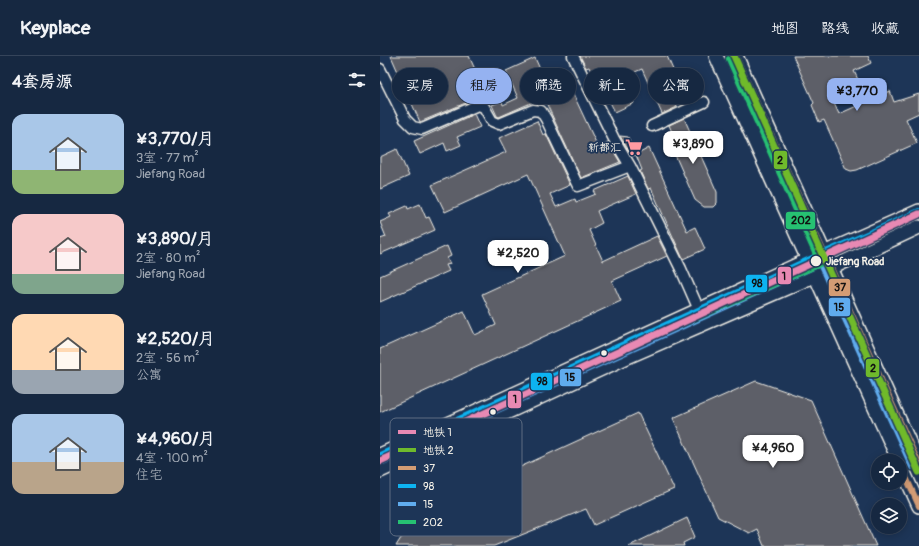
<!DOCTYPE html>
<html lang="zh">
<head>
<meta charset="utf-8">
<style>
  :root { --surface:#162841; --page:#23344c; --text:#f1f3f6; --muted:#9ea6b1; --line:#35445a; --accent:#95b2f1 }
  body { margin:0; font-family:Pangolin,"LXGW WenKai TC",sans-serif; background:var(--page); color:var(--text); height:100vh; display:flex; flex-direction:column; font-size:15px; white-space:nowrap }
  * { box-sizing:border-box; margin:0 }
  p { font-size:13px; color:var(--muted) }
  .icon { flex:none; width:22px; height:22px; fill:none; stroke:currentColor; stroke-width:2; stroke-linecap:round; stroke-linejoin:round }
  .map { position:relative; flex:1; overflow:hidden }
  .drawer { display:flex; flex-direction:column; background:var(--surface); width:380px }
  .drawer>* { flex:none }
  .guide { position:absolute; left:12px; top:12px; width:380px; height:36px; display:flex; gap:8px }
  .buttons { position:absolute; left:491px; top:398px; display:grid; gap:8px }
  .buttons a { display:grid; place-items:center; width:36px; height:36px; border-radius:50%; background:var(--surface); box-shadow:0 2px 10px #0003,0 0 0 1px var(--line); font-size:20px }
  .price { position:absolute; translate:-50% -34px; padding:0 9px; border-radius:8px; background:#fff; color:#222; font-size:13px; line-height:26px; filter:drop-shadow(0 1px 2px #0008) }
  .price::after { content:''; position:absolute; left:50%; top:24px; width:12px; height:9px; margin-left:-6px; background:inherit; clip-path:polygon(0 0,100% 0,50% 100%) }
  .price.current { background:var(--accent); color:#111 }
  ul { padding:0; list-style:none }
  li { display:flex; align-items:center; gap:12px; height:100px; padding:0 12px }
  li span { display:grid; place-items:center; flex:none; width:112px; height:80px; border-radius:12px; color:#555 }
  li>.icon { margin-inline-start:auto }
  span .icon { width:48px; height:48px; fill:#fffc; stroke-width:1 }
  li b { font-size:17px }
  h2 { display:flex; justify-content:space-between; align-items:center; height:48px; padding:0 12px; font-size:17px }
  .pill { padding:0 14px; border-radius:18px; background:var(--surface); box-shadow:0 2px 10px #0003,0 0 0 1px var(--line); font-size:14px; line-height:36px }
  .pill.current { background:var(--accent); color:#111 }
  header { display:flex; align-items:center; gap:24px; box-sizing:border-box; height:56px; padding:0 20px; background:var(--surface); border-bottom:1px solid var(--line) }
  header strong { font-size:19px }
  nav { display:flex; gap:22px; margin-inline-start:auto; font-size:14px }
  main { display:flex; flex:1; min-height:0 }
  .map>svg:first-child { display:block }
</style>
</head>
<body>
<header>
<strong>Keyplace</strong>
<nav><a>地图</a><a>路线</a><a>收藏</a></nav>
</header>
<main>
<section class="drawer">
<h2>4套房源<svg class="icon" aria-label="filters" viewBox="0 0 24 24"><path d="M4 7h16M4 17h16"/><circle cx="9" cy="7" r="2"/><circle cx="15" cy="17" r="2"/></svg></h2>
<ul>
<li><span style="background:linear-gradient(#a9c7e8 70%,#8fb573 0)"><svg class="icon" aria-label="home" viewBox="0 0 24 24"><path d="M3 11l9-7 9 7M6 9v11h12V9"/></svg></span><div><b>¥3,770/月</b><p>3室 · 77 m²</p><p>Jiefang Road</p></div></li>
<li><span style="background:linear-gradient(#f6c9c9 75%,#7fa58c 0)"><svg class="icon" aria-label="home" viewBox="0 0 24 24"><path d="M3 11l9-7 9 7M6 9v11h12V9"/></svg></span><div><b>¥3,890/月</b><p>2室 · 80 m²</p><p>Jiefang Road</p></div></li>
<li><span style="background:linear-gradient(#ffd9b3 70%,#9aa5b1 0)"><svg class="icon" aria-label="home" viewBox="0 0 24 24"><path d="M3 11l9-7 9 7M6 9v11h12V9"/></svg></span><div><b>¥2,520/月</b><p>2室 · 56 m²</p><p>公寓</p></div></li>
<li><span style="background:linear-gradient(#a9c7e8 60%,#b9a48a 0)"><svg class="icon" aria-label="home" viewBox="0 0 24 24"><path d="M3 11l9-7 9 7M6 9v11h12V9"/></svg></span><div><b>¥4,960/月</b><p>4室 · 100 m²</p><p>住宅</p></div></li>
</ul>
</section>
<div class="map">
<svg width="539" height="490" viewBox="0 0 539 490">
  <rect width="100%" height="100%" fill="#1d3557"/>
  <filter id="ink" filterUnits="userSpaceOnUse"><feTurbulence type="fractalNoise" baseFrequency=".025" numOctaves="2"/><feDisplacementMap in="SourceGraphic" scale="8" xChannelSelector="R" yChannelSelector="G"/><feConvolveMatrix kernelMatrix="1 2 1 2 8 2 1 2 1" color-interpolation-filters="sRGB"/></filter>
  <g filter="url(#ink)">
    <!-- building -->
    <path fill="#5d5e67" stroke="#f4f1e8" d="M11,0H89L107,40L101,43H95L40,66Z
      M200,0H287L304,39L294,44L297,51L282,58L262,13L243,21L254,47L235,56L225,36L221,38L209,11L206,12Z
      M413,0H488L491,7L474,15L480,28L451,41L459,58L510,35L514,46L539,38V57L526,63L537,87L477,114L471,115L466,113L444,64L439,66L432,49L434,47Z
      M155,2L164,22L155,26L162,42L119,61L117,60L112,49L122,45L123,49L138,42L126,15Z
      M189,29L218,91L228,86L240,106L201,122L163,40Z
      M94,58L100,71L77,81L81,89L67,95L64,87L40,98L34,85Z
      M304,62L337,136V147L333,151H324L315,144L288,83L294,81L289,69Z
      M157,65L163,79L166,78L190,129L170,138L176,151L195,143L196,146L216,138L214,135L248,120L256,138L217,155L222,167L209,174L223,205L277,180L287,200L232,225L241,245L0,356V293L84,255L95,279L116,269L102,238L185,200L148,118L65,156L52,129L126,96L119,82Z
      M240,80L248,81L256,99L252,100Z
      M269,92L307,175L315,171L325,193L303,203L271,132L268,133L260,115L262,114L256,99Z
      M17,93L29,120L0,133V101Z
      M40,148L46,162L49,161L55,174L0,198V183L6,181L0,166L11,161L9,158L27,150L28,153Z
      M67,190L71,200L67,202L70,208L66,209L69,215L0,246V220Z
      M376,325L431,344L496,490H384L377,473L369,477L338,461L293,362Z
      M258,357L294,433L214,469L206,453L114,490H16L21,482L31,475L29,462Z
      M307,462L315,481L303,487L304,490H249Z"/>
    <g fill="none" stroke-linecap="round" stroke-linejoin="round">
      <!-- minor casing -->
      <g stroke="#f4f1e8" stroke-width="13">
        <path id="minor" d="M193,0L234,83L250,110
          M0,13L25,63L33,71L42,73L98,49L104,51L112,65L119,68L153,54L161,55L166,63L198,130L250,110L301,213L319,254
          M272,70L324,46"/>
      </g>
      <!-- major casing -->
      <g stroke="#f4f1e8" stroke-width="16">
        <path id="major" d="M336,0L519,405
          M356,0L539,408
          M0,399L428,204L539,155
          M520,408L539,450
          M0,415L245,302L434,220L539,171"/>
      </g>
      <!-- minor -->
      <use href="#minor" stroke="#1d3557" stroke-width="10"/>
      <!-- major -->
      <use href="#major" stroke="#1d3557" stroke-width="13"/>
      <!-- bus-1 casing -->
      <g stroke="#1d3557" stroke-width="9">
        <path id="bus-1" d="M356,0L539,408
          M520,408L539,450"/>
      </g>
      <!-- bus-2 casing -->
      <g stroke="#1d3557" stroke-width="9">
        <path id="bus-2" d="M0,399L428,204L539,155"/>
      </g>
      <!-- bus-3 casing -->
      <g stroke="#1d3557" stroke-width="9">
        <path id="bus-3" d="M3,406L440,208L532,411"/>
      </g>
      <!-- bus-4 casing -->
      <g stroke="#1d3557" stroke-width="9">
        <path id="bus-4" d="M0,406L242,295L440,208L349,3"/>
      </g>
      <!-- bus-1 -->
      <use href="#bus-1" stroke="#d39c74" stroke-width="6"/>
      <!-- bus-2 -->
      <use href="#bus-2" stroke="#0db3f1" stroke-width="6"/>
      <!-- bus-3 -->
      <use href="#bus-3" stroke="#60acee" stroke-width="6"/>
      <!-- bus-4 -->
      <use href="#bus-4" stroke="#26c172" stroke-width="6"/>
      <!-- metro-1 casing -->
      <g stroke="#1d3557" stroke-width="10">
        <path id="metro-1" d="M0,405L539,158"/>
      </g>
      <!-- metro-2 casing -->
      <g stroke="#1d3557" stroke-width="10">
        <path id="metro-2" d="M354,0L539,416"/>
      </g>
      <!-- metro-1 -->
      <use href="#metro-1" stroke="#e889b3" stroke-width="7"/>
      <!-- metro-2 -->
      <use href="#metro-2" stroke="#6fba2c" stroke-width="7"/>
    </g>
  </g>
  <!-- icons -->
  <defs>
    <g id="supermarket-bare" transform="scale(1.38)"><path d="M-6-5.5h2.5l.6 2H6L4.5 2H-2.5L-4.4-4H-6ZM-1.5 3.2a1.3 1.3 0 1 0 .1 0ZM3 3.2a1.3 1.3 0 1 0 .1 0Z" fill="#ff9aa2" stroke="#1d3557" stroke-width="2.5" paint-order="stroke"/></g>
  </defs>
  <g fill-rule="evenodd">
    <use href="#supermarket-bare" x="254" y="91"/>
  </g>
  <!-- markers -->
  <g fill="#f4f1e8" stroke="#1d3557" stroke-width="1.5">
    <circle cx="436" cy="205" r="6"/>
    <circle cx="224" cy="297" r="3.5"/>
    <circle cx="113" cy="356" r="3.5"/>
  </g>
  <g text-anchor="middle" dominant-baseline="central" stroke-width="3.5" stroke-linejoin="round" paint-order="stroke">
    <!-- poi labels -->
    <g font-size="11" fill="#f4f1e8" stroke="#1d3557" text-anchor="end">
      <text x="241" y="91">新都汇</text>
    </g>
    <!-- stop labels -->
    <g font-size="11" font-weight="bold" fill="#f4f1e8" stroke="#1d3557" text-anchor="start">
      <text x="446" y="205">Jiefang Road</text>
    </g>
  </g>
  <!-- legend -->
  <rect x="10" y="362" width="132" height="118" rx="6" fill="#1d3557" stroke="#5e6d82" stroke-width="1"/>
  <rect x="18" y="374" width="18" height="4" fill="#e889b3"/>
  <rect x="18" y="392" width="18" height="4" fill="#6fba2c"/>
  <rect x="18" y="410" width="18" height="4" fill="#d39c74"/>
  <rect x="18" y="428" width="18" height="4" fill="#0db3f1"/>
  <rect x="18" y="446" width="18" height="4" fill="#60acee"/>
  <rect x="18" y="464" width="18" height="4" fill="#26c172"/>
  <g font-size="11" fill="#f4f1e8">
    <text x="43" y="380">地铁 1</text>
    <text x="43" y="398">地铁 2</text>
    <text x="43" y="416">37</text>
    <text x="43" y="434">98</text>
    <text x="43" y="452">15</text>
    <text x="43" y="470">202</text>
  </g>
  <g stroke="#1d3557" stroke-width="1.5">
    <rect x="393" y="94" width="15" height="20" rx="4" fill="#6fba2c"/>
    <rect x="405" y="155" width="31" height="19" rx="4" fill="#26c172"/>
    <rect x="397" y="210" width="15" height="19" rx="4" fill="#e889b3"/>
    <rect x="365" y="218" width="23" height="19" rx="4" fill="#0db3f1"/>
    <rect x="448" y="222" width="23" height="19" rx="4" fill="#d39c74"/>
    <rect x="448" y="241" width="23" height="20" rx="4" fill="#60acee"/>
    <rect x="485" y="302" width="15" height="20" rx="4" fill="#6fba2c"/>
    <rect x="179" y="312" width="23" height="19" rx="4" fill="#60acee"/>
    <rect x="150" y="316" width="23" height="19" rx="4" fill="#0db3f1"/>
    <rect x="127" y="334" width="15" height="19" rx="4" fill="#e889b3"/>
  </g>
  <g font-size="11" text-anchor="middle" font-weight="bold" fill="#111">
    <text x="400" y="108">2</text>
    <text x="421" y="168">202</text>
    <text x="404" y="224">1</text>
    <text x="377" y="231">98</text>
    <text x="460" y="235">37</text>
    <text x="459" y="255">15</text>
    <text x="493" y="316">2</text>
    <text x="190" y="325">15</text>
    <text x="162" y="329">98</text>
    <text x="135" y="347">1</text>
  </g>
</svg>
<div class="buttons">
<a><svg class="icon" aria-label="locate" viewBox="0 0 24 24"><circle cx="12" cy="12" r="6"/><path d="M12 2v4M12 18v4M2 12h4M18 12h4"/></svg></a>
<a><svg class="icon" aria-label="layers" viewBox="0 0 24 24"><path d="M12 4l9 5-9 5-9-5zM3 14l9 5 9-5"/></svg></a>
</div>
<b class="price current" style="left:477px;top:56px">¥3,770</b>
<b class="price" style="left:313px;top:109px">¥3,890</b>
<b class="price" style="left:138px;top:218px">¥2,520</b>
<b class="price" style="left:393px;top:413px">¥4,960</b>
<div class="guide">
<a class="pill">买房</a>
<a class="pill current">租房</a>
<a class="pill">筛选</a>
<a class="pill">新上</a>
<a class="pill">公寓</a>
</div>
</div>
</main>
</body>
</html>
